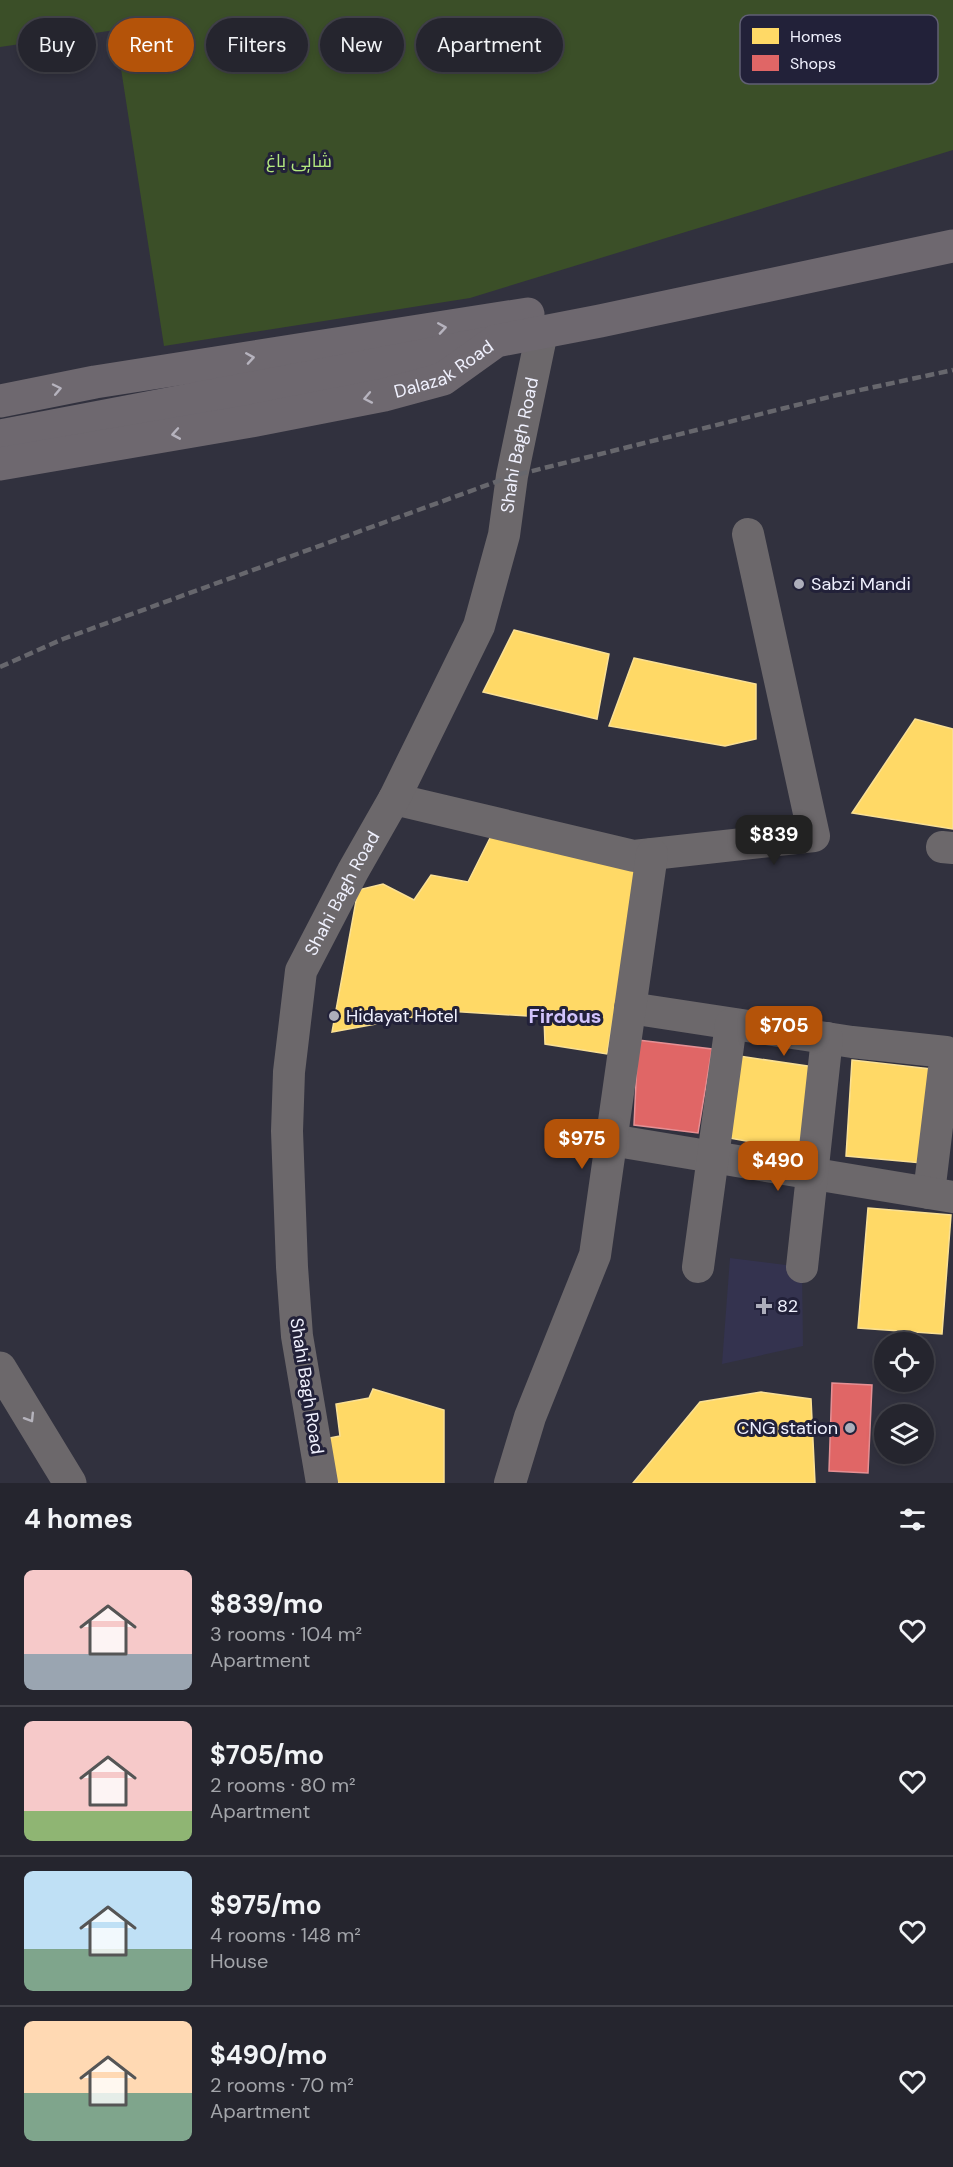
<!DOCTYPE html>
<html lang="en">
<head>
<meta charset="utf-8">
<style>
  :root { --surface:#25252e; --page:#2d2d36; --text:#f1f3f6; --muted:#a3a5aa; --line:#42424a; --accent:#b45309 }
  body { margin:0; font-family:"DM Sans",Cairo,sans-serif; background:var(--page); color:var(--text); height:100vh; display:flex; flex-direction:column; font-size:22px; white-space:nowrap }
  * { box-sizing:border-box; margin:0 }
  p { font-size:20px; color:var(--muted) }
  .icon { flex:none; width:33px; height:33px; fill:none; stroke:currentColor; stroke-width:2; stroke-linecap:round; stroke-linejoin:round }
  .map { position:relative; height:1483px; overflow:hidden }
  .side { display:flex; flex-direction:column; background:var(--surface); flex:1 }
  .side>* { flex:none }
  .top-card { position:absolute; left:18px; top:18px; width:600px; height:54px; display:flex; gap:12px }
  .controls { position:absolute; left:874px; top:1332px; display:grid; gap:12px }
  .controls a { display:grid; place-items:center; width:60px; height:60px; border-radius:50%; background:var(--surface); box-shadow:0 3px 9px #0003,0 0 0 2px var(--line); font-size:30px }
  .price { position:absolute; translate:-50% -51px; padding:0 14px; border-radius:12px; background:var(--accent); color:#fff; font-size:20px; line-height:39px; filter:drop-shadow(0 2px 3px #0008) }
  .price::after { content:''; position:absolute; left:50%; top:36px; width:18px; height:14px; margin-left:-9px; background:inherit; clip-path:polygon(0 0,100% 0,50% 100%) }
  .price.on { background:#222; color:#fff }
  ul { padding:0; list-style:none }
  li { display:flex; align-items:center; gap:18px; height:150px; padding:0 24px }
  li+li { border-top:2px solid var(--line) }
  li span { display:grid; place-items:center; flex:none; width:168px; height:120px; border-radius:9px; color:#555 }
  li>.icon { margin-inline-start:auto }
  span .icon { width:72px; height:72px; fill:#fffc; stroke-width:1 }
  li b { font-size:26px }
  h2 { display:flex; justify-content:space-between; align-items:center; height:72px; padding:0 24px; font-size:26px }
  .chip { padding:0 21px; border-radius:27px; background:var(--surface); box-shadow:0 3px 9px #0003,0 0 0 2px var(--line); font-size:21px; line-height:54px }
  .chip.on { background:var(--accent); color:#fff }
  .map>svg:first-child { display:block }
</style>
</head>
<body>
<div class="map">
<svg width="953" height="1483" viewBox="0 0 953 1483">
  <rect width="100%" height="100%" fill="#31313e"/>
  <!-- built -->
  <path fill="#34334f" d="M730,1258L802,1267L803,1346L722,1364Z"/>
  <!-- green -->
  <path fill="#3b4f28" d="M0,0H953V150L470,298L164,346L115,30L0,47Z"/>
  <!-- homes -->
  <path fill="#ffd966" stroke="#fae094" stroke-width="1.5" d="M514,630L609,654L597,719L483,692Z
    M634,658L756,684V739L725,746L609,726Z
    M915,719L953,729V829L852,813Z
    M491,836L640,869L607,1054L545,1044L544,1017L447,1011L332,1032L358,890L383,884L414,900L431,875L468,882Z
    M739,1056L814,1067L801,1151L729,1138Z
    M852,1060L931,1069L922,1163L846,1156Z
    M868,1208L951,1215L942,1334L858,1328Z
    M373,1389L444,1410V1483H335L329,1438L340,1436L336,1404L369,1398Z
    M761,1392L811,1399L815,1483H633L700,1402Z"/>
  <!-- shops -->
  <path fill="#e06666" stroke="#e59094" stroke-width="1.5" d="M638,1040L712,1049L698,1133L634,1125Z
    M832,1383L872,1385L868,1473L829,1471Z"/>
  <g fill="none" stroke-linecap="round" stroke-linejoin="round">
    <!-- minor -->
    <g stroke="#6c686b" stroke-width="32">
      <path d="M394,799L634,856L814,836L748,534"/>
      <path d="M942,847L953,848"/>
      <path d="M630,1008L852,1042L946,1052L929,1193"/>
      <path d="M611,1140L953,1197"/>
      <path d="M698,1267L731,1024"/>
      <path d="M802,1267L827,1038"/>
      <path id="s1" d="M322,1483L297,1336L292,1267L287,1131L289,1072L301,971L353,871L394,799L479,626L504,535L512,476L542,332"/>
      <path d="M510,1483L530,1417L595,1255L652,854"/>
    </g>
    <!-- tertiary -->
    <path stroke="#6c686b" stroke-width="33" d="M0,1368L70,1483"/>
    <!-- primary -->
    <g stroke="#6e686f" stroke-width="33">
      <path d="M0,401L95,382L528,314"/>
      <path d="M0,436L484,344"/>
      <path id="s2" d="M0,464L251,421L384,395L443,379L496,341L600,321L953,246"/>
    </g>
    <!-- rail -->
    <path stroke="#67676d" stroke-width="4.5" stroke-dasharray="9 4.5" stroke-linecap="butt" d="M0,667L63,639L512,476L837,395L953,370"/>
  </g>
  <!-- one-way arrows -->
  <defs><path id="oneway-chevron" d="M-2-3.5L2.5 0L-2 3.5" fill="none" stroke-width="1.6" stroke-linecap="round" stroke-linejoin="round" transform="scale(1.5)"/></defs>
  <g stroke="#b6b3be">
    <use href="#oneway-chevron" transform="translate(442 328) rotate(-9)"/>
    <use href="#oneway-chevron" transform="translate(250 358) rotate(-9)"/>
    <use href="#oneway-chevron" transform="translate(57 389) rotate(-12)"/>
    <use href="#oneway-chevron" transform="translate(368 398) rotate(169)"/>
    <use href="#oneway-chevron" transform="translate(176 434) rotate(170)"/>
  </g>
  <use stroke="#b5b3bc" href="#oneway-chevron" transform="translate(30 1418) rotate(58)"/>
  <!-- markers -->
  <g fill="#adaebb" stroke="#222139" stroke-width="2">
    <circle cx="799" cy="584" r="6"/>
    <circle cx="334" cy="1016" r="6"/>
    <path d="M761 1297h6v6h6v6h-6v6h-6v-6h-6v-6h6z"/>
    <circle cx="850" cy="1428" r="6"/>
  </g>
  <g text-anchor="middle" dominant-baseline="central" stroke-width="6" stroke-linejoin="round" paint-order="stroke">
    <!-- park labels -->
    <g font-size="18" fill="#b4e97f" stroke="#222139">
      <text x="299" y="161">شاہی باغ</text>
    </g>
    <!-- street labels -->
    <g font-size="18" fill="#f0f1fe" stroke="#222139">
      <text stroke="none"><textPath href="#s2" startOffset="456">Dalazak Road</textPath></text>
      <text stroke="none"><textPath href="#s1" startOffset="1089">Shahi Bagh Road</textPath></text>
      <text stroke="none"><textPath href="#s1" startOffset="603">Shahi Bagh Road</textPath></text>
      <text transform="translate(307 1386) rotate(81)">Shahi Bagh Road</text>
    </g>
    <!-- poi labels -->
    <g font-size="18" fill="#f0f1fe" stroke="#222139" text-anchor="start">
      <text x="811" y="584">Sabzi Mandi</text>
      <text x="346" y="1016">Hidayat Hotel</text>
      <text x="777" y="1306">82</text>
      <text x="838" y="1428" text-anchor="end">CNG station</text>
    </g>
    <!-- neighbourhood labels -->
    <g font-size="20" font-weight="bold" fill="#d1c3fc" stroke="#222139">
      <text x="565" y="1016">Firdous</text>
    </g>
  </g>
  <!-- legend -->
  <rect x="740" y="15" width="198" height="69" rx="9" fill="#222139" stroke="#605f74" stroke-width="1.5"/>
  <rect x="752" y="28" width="27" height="16" fill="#ffd966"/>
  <rect x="752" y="55" width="27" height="16" fill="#e06666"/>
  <g font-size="16" fill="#f0f1fe">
    <text x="790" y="42">Homes</text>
    <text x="790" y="69">Shops</text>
  </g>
</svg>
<div class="controls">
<a><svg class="icon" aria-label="locate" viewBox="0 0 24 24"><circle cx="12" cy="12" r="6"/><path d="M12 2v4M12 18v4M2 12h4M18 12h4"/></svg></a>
<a><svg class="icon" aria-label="layers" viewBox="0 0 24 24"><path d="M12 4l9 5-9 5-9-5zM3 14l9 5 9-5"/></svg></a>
</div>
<b class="price on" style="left:774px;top:866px">$839</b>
<b class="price" style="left:784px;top:1057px">$705</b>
<b class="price" style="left:582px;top:1170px">$975</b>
<b class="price" style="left:778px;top:1192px">$490</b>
<div class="top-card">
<a class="chip">Buy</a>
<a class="chip on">Rent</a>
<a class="chip">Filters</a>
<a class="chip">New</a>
<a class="chip">Apartment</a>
</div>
</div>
<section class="side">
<h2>4 homes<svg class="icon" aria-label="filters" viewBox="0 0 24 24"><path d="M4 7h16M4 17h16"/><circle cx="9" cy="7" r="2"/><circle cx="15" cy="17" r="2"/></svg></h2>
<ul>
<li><span style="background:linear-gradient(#f6c9c9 70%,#9aa5b1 0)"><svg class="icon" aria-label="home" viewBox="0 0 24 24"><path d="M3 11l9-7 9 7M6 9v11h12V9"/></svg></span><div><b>$839/mo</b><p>3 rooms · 104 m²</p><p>Apartment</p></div><svg class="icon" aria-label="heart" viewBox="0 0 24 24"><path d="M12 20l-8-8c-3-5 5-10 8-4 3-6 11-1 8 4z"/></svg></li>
<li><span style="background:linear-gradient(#f6c9c9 75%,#8fb573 0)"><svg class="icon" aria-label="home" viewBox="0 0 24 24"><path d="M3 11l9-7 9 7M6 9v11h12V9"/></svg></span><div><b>$705/mo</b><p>2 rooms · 80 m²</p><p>Apartment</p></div><svg class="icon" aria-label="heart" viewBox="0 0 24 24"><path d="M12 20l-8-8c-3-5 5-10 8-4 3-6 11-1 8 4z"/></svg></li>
<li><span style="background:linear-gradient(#bfe0f5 65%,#7fa58c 0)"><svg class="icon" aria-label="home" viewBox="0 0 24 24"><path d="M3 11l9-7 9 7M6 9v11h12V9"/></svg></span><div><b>$975/mo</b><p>4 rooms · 148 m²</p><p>House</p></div><svg class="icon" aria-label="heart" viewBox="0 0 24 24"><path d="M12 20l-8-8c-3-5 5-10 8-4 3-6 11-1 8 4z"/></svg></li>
<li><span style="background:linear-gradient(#ffd9b3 60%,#7fa58c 0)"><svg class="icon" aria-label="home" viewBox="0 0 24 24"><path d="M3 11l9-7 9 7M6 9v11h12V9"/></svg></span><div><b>$490/mo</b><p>2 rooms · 70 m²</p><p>Apartment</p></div><svg class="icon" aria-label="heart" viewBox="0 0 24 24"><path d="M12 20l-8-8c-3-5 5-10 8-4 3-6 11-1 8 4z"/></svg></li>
</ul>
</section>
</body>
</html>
